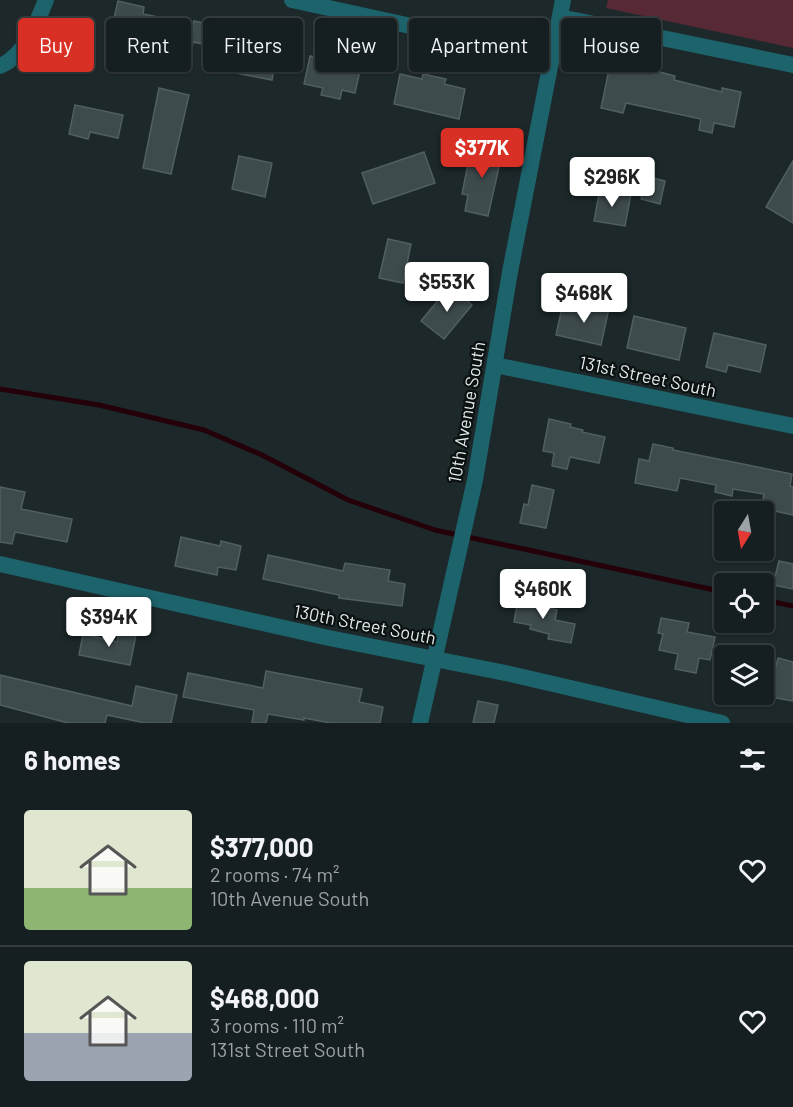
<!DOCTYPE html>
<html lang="en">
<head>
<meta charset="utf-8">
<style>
  :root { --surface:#151e20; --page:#222b2d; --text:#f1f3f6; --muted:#9da2a5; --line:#343c3e; --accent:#d93025 }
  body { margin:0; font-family:Barlow,sans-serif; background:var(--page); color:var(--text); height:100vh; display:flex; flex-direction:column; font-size:22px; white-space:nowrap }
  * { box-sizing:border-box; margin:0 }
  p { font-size:20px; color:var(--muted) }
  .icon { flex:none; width:33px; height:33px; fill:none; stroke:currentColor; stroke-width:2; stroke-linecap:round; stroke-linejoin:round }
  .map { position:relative; height:723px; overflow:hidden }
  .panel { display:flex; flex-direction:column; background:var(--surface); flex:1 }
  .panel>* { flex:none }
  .guide { position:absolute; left:18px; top:18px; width:758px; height:54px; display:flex; gap:12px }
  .needle { width:39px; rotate:191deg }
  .tools { position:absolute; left:714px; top:501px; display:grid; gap:12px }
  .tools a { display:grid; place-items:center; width:60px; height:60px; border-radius:6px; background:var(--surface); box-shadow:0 2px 4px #0004,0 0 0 2px var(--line); font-size:30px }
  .price { position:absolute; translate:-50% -51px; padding:0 14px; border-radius:6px; background:#fff; color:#222; font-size:20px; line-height:39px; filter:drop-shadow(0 2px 3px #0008) }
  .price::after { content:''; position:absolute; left:50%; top:36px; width:18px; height:14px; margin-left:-9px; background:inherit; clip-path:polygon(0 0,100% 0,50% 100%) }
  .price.on { background:var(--accent); color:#fff }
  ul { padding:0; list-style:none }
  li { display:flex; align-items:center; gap:18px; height:150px; padding:0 24px }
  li+li { border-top:2px solid var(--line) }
  li span { display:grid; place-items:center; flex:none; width:168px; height:120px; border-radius:6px; color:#555 }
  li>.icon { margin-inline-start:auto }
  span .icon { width:72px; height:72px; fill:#fffc; stroke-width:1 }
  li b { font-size:26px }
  h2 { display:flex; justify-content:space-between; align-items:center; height:72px; padding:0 24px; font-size:26px }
  .pill { padding:0 21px; border-radius:6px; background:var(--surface); box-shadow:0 2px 4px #0004,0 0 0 2px var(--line); font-size:21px; line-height:54px }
  .pill.on { background:var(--accent); color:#fff }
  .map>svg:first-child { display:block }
</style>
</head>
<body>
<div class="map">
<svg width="793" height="723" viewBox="0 0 793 723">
  <rect width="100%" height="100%" fill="#1c282a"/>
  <!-- green -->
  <path fill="#572934" d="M608,0H793V48L606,8Z"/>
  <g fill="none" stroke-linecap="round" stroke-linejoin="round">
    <!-- stream -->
    <path stroke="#240009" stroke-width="5" d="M0,389L99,405L204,430L262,455L348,500L435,530L724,592
      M764,600L793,606"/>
  </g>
  <!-- building -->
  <path fill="#3e4b4d" stroke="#525f61" stroke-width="1.5" d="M118,1L144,7L143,14L193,24L194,21L217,26L213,46L193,42L191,56L178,53L179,45L138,36L136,46L109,40Z
    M257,37L279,41L272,80L235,73L239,50L254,53Z
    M342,53L363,57L355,93L342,90L340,99L321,95L323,88L304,84L310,56L340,63Z
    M610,65L656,74V71L675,76L674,80L722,92V88L741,92L734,127L714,123L712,133L699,130L701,119L626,103L623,113L601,108Z
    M400,74L422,79L423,74L446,79L444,84L465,89L459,119L394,104Z
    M159,88L189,95L171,174L143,168Z
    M75,105L123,115L118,138L90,132L88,139L69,134Z
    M479,144L503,149L488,216L465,211L468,195L462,194L469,159L475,161Z
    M424,152L435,183L373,204L362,173Z
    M239,156L272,163L265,197L232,189Z
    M793,161V223L766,207Z
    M646,176L665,181L660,204L641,199Z
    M600,189L631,194L625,226L594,221Z
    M388,239L411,244L403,283L379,278Z
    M450,286L472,305L444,339L421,321Z
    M588,303L609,308L601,345L556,335L562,308L585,313Z
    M634,316L686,328L679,360L627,348Z
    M714,333L766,345L760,372L728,365L726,372L706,367Z
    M549,419L571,424L570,427L583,430L582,432L605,437L599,463L570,457L567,469L552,466L554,453L543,451Z
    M653,444L673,448V450L792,474L790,486L793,487V515L761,508L764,494L733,489L732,496L715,492L716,485L680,478L677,491L635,483L639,459L649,461Z
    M532,485L554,490L546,528L520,523L524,504L528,505Z
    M0,487L25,492L21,509L72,519L67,542L15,532L12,544L0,542Z
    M181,537L220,546L221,541L241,546L236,570L218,567L217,575L175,566Z
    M268,555L343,571L345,563L390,570L388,581L405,584L402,606L339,598V595L263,579Z
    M779,561L793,564V589L773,585Z
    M519,595L540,599L538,606L557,610L555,620L575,624L571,643L548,639L549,634L530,629L531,625L514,622Z
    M661,618L689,623L687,632L715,637L710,660L699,658L696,673L675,669L678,654L659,650L663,634L658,633Z
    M119,631L136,635L130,665L79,655L83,634L117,642Z
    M778,658L793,662V701L770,697L771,692L764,691V664L776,666Z
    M266,671L362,689L359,702L383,707L380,723H330L304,718V720L268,714L266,723H252L254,710L183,697L188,673L263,688Z
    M0,675L132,706L136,686L177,695L171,723H145L107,715L105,723H68L0,705Z
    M478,701L498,705L494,723H473Z"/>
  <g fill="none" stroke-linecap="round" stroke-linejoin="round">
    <!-- minor -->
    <path stroke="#1d636c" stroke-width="16" d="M292,0L552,57
      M560,17L793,65
      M0,66C26,55 36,24 46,0
      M495,365L793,426
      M0,564L329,638L510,674L722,723"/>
    <!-- tertiary -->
    <path stroke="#1d636c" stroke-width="16" d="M420,723L475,480L510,272L563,0"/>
  </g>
  <g text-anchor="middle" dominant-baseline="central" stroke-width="4.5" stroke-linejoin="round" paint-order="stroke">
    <!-- street labels -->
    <g font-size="18" fill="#e2eaeb" stroke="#0b1011">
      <text transform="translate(648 376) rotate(12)">131st Street South</text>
      <text transform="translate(466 412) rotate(-80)">10th Avenue South</text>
      <text transform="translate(365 624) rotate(11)">130th Street South</text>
    </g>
  </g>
</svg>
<div class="tools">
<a><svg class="needle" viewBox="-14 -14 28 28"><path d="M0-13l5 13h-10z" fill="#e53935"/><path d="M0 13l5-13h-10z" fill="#9da2a5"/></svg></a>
<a><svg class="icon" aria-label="locate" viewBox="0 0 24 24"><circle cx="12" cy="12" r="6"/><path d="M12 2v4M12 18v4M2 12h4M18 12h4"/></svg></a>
<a><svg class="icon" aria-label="layers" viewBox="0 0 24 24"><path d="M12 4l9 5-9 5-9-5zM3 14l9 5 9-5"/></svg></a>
</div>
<b class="price on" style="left:482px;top:179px">$377K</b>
<b class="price" style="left:612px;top:208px">$296K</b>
<b class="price" style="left:447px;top:313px">$553K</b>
<b class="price" style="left:584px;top:324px">$468K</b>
<b class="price" style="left:543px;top:620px">$460K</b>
<b class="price" style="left:109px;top:648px">$394K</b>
<div class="guide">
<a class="pill on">Buy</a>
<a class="pill">Rent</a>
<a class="pill">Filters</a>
<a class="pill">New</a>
<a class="pill">Apartment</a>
<a class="pill">House</a>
</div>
</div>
<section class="panel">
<h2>6 homes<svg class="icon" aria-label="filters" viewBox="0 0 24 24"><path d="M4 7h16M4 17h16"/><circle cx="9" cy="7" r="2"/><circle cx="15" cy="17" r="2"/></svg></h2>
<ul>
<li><span style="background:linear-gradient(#dfe7d0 65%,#8fb573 0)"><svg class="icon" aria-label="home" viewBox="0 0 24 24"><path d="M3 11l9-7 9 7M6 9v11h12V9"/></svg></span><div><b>$377,000</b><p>2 rooms · 74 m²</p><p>10th Avenue South</p></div><svg class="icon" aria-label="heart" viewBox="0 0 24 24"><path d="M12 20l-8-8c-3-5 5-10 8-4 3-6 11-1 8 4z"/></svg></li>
<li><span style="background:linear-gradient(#dfe7d0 60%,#9aa5b1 0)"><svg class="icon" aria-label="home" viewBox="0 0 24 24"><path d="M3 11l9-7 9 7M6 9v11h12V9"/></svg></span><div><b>$468,000</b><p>3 rooms · 110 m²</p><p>131st Street South</p></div><svg class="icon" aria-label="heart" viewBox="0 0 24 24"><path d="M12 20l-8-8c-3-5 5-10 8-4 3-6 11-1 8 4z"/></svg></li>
</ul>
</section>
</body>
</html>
